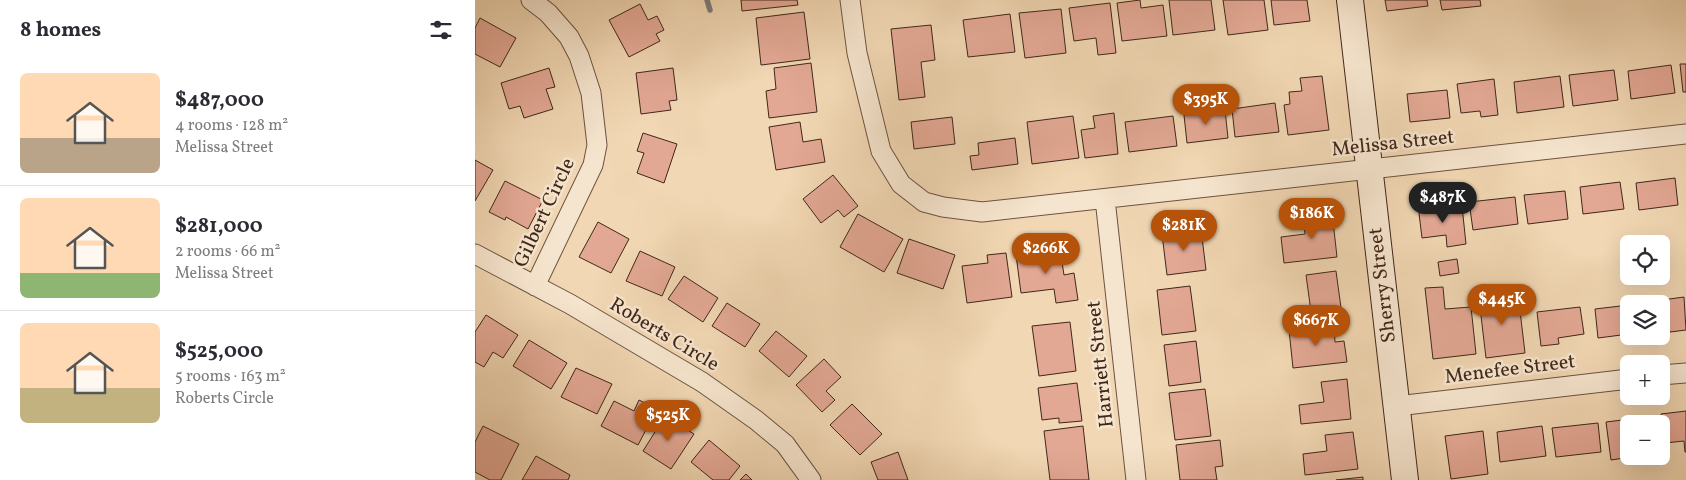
<!DOCTYPE html>
<html lang="en">
<head>
<meta charset="utf-8">
<style>
  :root { --surface:#fff; --page:#f7f7f7; --text:#2b2b33; --muted:#7c7c81; --line:#e1e1e2; --accent:#b45309 }
  body { margin:0; font-family:Vollkorn,serif; background:var(--page); color:var(--text); height:100vh; display:flex; flex-direction:column; font-size:19px; white-space:nowrap }
  * { box-sizing:border-box; margin:0 }
  p { font-size:16px; color:var(--muted) }
  .icon { flex:none; width:28px; height:28px; fill:none; stroke:currentColor; stroke-width:2; stroke-linecap:round; stroke-linejoin:round }
  .map { position:relative; flex:1; overflow:hidden }
  .details { display:flex; flex-direction:column; background:var(--surface); width:475px }
  .details>* { flex:none }
  .buttons { position:absolute; left:1145px; top:235px; display:grid; gap:10px }
  .buttons a { display:grid; place-items:center; width:50px; height:50px; border-radius:8px; background:var(--surface); box-shadow:0 5px 20px #0002; font-size:25px }
  .price { position:absolute; translate:-50% -42px; padding:0 11px; border-radius:18px; background:var(--accent); color:#fff; font-size:16px; line-height:32px; filter:drop-shadow(0 1px 2px #0008) }
  .price::after { content:''; position:absolute; left:50%; top:30px; width:15px; height:11px; margin-left:-8px; background:inherit; clip-path:polygon(0 0,100% 0,50% 100%) }
  .price.on { background:#222; color:#fff }
  ul { padding:0; list-style:none }
  li { display:flex; align-items:center; gap:15px; height:125px; padding:0 20px }
  li+li { border-top:1px solid var(--line) }
  li span { display:grid; place-items:center; flex:none; width:140px; height:100px; border-radius:8px; color:#555 }
  li>.icon { margin-inline-start:auto }
  span .icon { width:60px; height:60px; fill:#fffc; stroke-width:1 }
  li b { font-size:21px }
  h2 { display:flex; justify-content:space-between; align-items:center; height:60px; padding:0 20px; font-size:21px }
  main { display:flex; flex:1; min-height:0 }
  .map>svg:first-child { display:block }
</style>
</head>
<body>
<main>
<section class="details">
<h2>8 homes<svg class="icon" aria-label="filters" viewBox="0 0 24 24"><path d="M4 7h16M4 17h16"/><circle cx="9" cy="7" r="2"/><circle cx="15" cy="17" r="2"/></svg></h2>
<ul>
<li><span style="background:linear-gradient(#ffd9b3 65%,#b9a48a 0)"><svg class="icon" aria-label="home" viewBox="0 0 24 24"><path d="M3 11l9-7 9 7M6 9v11h12V9"/></svg></span><div><b>$487,000</b><p>4 rooms · 128 m²</p><p>Melissa Street</p></div></li>
<li><span style="background:linear-gradient(#ffd9b3 75%,#8fb573 0)"><svg class="icon" aria-label="home" viewBox="0 0 24 24"><path d="M3 11l9-7 9 7M6 9v11h12V9"/></svg></span><div><b>$281,000</b><p>2 rooms · 66 m²</p><p>Melissa Street</p></div></li>
<li><span style="background:linear-gradient(#ffd9b3 65%,#c2b280 0)"><svg class="icon" aria-label="home" viewBox="0 0 24 24"><path d="M3 11l9-7 9 7M6 9v11h12V9"/></svg></span><div><b>$525,000</b><p>5 rooms · 163 m²</p><p>Roberts Circle</p></div></li>
</ul>
</section>
<div class="map">
<svg width="1211" height="480" viewBox="0 0 1211 480">
  <rect width="100%" height="100%" fill="#f1d7b3"/>
  <filter id="stains"><feTurbulence type="fractalNoise" baseFrequency=".004" numOctaves="4"/><feColorMatrix values="0 0 0 0 .2 0 0 0 0 .09 0 0 0 0 .02 0 0 0 .5 -.17"/></filter>
  <radialGradient id="worn" r=".72"><stop offset=".6" stop-color="#630" stop-opacity="0"/><stop offset="1" stop-color="#630" stop-opacity=".3"/></radialGradient>
  <g fill="none" stroke-linecap="round" stroke-linejoin="round">
    <!-- stream -->
    <path stroke="#7a7d79" stroke-width="5.5" d="M232,0L235,10"/>
  </g>
  <!-- building -->
  <path fill="#e3a894" stroke="#40271a" d="M266,0H322L323,5L267,11Z
    M665,0L666,8L688,5L692,36L647,41L642,3Z
    M694,0H736L740,30L698,35Z
    M748,0H789L793,30L753,35Z
    M796,0H832L835,21L799,25Z
    M910,0H952L953,6L912,11Z
    M965,0H1005L1006,6L967,10Z
    M635,3L641,53L623,55L621,38L599,41L594,8Z
    M165,4L173,20L182,16L189,30L181,34L185,41L154,57L134,20Z
    M586,9L591,53L550,58L544,13Z
    M329,12L335,59L286,65L281,18Z
    M535,14L540,52L493,57L488,20Z
    M5,18L41,38L25,67L0,54V28Z
    M456,25L460,60L446,62L450,97L424,100L416,29Z
    M336,63L342,112L294,118L291,91L301,89L299,68Z
    M1205,64H1211V92H1208Z
    M1196,65L1200,93L1156,99L1153,71Z
    M74,68L80,87L71,89L78,109L49,118L45,106L34,109L26,83Z
    M198,68L202,100L194,101L196,110L166,114L161,73Z
    M1139,70L1143,100L1098,106L1094,75Z
    M847,76L854,130L813,135L809,105L815,104L814,92L827,91L825,78Z
    M1085,76L1089,107L1042,113L1039,82Z
    M1019,79L1023,115L1006,117L1005,111L986,113L982,84Z
    M972,90L975,118L935,122L932,94Z
    M800,103L804,132L760,137L757,109Z
    M750,110L753,138L712,143L709,115Z
    M639,113L643,154L610,158L606,130L620,128L618,116Z
    M598,116L604,158L557,164L552,122Z
    M698,116L702,146L654,152L650,122Z
    M477,117L480,144L439,149L436,122Z
    M325,122L328,142L346,139L350,162L301,170L294,127Z
    M168,133L202,144L189,183L162,173L169,153L162,151Z
    M540,138L543,164L497,170L495,156L504,155L503,143Z
    M0,160L18,170L0,201Z
    M358,175L383,206L369,217L363,210L346,223L328,199Z
    M1200,178L1203,205L1164,210L1161,183Z
    M30,181L68,200L53,229L31,217L30,220L14,212Z
    M1145,182L1149,209L1108,214L1105,187Z
    M1090,191L1093,219L1053,224L1049,195Z
    M1040,197L1043,224L998,230L994,202Z
    M960,203L961,210L987,206L991,244L972,247L971,235L947,238L943,205Z
    M857,212L862,257L809,263L806,237L830,234L828,216Z
    M383,214L428,239L409,272L365,247Z
    M123,222L154,239L136,273L104,257Z
    M726,229L731,270L692,275L687,234Z
    M434,239L480,255L468,289L422,273Z
    M585,249L589,275L599,273L603,300L581,303L579,289L546,293L541,255Z
    M165,251L200,267L187,296L151,281Z
    M531,253L537,297L492,303L487,266L513,263L512,255Z
    M982,259L984,273L965,276L963,262Z
    M861,271L867,315L837,319L831,275Z
    M209,276L243,298L228,322L193,299Z
    M715,286L721,331L687,335L682,290Z
    M968,287L970,309L996,307L1001,354L958,359L950,288Z
    M1043,294L1050,353L1011,358L1004,299Z
    M1209,297L1211,330L1195,332L1194,327H1186V304H1173V302Z
    M252,303L285,324L270,347L237,326Z
    M1154,305V334L1123,338L1120,309Z
    M1105,307L1109,334L1083,338L1084,344L1066,346L1062,312Z
    M11,315L43,335L28,358L18,352L9,367L0,362V332Z
    M595,322L601,371L564,376L557,326Z
    M859,325L860,342L869,341L872,362L818,368L814,330Z
    M301,331L332,356L314,377L284,351Z
    M54,340L92,363L76,389L38,366Z
    M721,341L726,382L694,386L689,345Z
    M349,359L366,377L351,391L360,400L347,412L321,385Z
    M101,368L137,384L122,414L86,397Z
    M872,379L876,419L826,424L824,405L849,402L846,382Z
    M602,383L607,421L584,423V418L567,420L563,388Z
    M730,389L736,436L700,440L694,393Z
    M164,400L182,409L163,445L126,426L139,401L159,411Z
    M377,404L407,434L385,455L355,425Z
    M1211,411V452H1210L1209,441L1190,443L1186,414Z
    M190,416L219,434L196,469L168,451Z
    M1172,417L1173,424H1154V456H1163L1136,460L1131,422Z
    M1123,423L1126,452L1081,457L1077,428Z
    M8,426L44,444L26,480H15L0,472V442Z
    M608,426L614,480H575L569,431Z
    M1067,426L1071,456L1025,462L1022,432Z
    M1008,431L1013,474L976,479L970,436Z
    M878,432L883,469L830,475L828,454L852,451L850,435Z
    M234,440L265,466L254,480H238L216,462Z
    M745,440L748,466L740,467L742,480H705L701,445Z
    M423,452L433,480H403L396,462Z
    M61,456L95,475L93,480H47Z
    M271,474L277,480H265Z
    M888,477V480H861Z"/>
  <g fill="none" stroke-linecap="round" stroke-linejoin="round">
    <!-- street casing -->
    <g stroke="#6c5340" stroke-width="21">
      <path id="street" d="M56,0L73,13L94,37L104,56L116,93L122,145L118,165L60,286
        M375,0L382,53L406,151L426,184L449,202L468,207L507,212L1211,134
        M630,199L661,480
        M0,254L95,304L227,382L281,420L310,444L336,480
        M1186,375L1211,373
        M922,406L1154,379"/>
    </g>
    <!-- secondary casing -->
    <g stroke="#40271a" stroke-width="28">
      <path id="secondary" d="M875,0L930,480"/>
    </g>
    <!-- street -->
    <use href="#street" stroke="#f6e5ce" stroke-width="19"/>
    <!-- secondary -->
    <use href="#secondary" stroke="#f6e5ce" stroke-width="26"/>
  </g>
  <g text-anchor="middle" dominant-baseline="central" stroke-width="5" stroke-linejoin="round" paint-order="stroke">
    <!-- street labels -->
    <g font-size="20" fill="#40271a" stroke="#f6e5ce">
      <text transform="translate(918 144) rotate(-6)">Melissa Street</text>
      <text transform="translate(70 213) rotate(-65)">Gilbert Circle</text>
      <text transform="translate(908 285) rotate(-97)">Sherry Street</text>
      <text transform="translate(189 335) rotate(31)">Roberts Circle</text>
      <text transform="translate(626 364) rotate(-96)">Harriett Street</text>
      <text transform="translate(1035 370) rotate(-7)">Menefee Street</text>
    </g>
  </g>
  <rect width="100%" height="100%" filter="url(#stains)"/>
  <rect width="100%" height="100%" fill="url(#worn)"/>
</svg>
<div class="buttons">
<a><svg class="icon" aria-label="locate" viewBox="0 0 24 24"><circle cx="12" cy="12" r="6"/><path d="M12 2v4M12 18v4M2 12h4M18 12h4"/></svg></a>
<a><svg class="icon" aria-label="layers" viewBox="0 0 24 24"><path d="M12 4l9 5-9 5-9-5zM3 14l9 5 9-5"/></svg></a>
<a>+</a>
<a>−</a>
</div>
<b class="price" style="left:731px;top:126px">$395K</b>
<b class="price on" style="left:968px;top:224px">$487K</b>
<b class="price" style="left:837px;top:240px">$186K</b>
<b class="price" style="left:709px;top:252px">$281K</b>
<b class="price" style="left:571px;top:275px">$266K</b>
<b class="price" style="left:1027px;top:326px">$445K</b>
<b class="price" style="left:841px;top:347px">$667K</b>
<b class="price" style="left:193px;top:442px">$525K</b>
</div>
</main>
</body>
</html>
